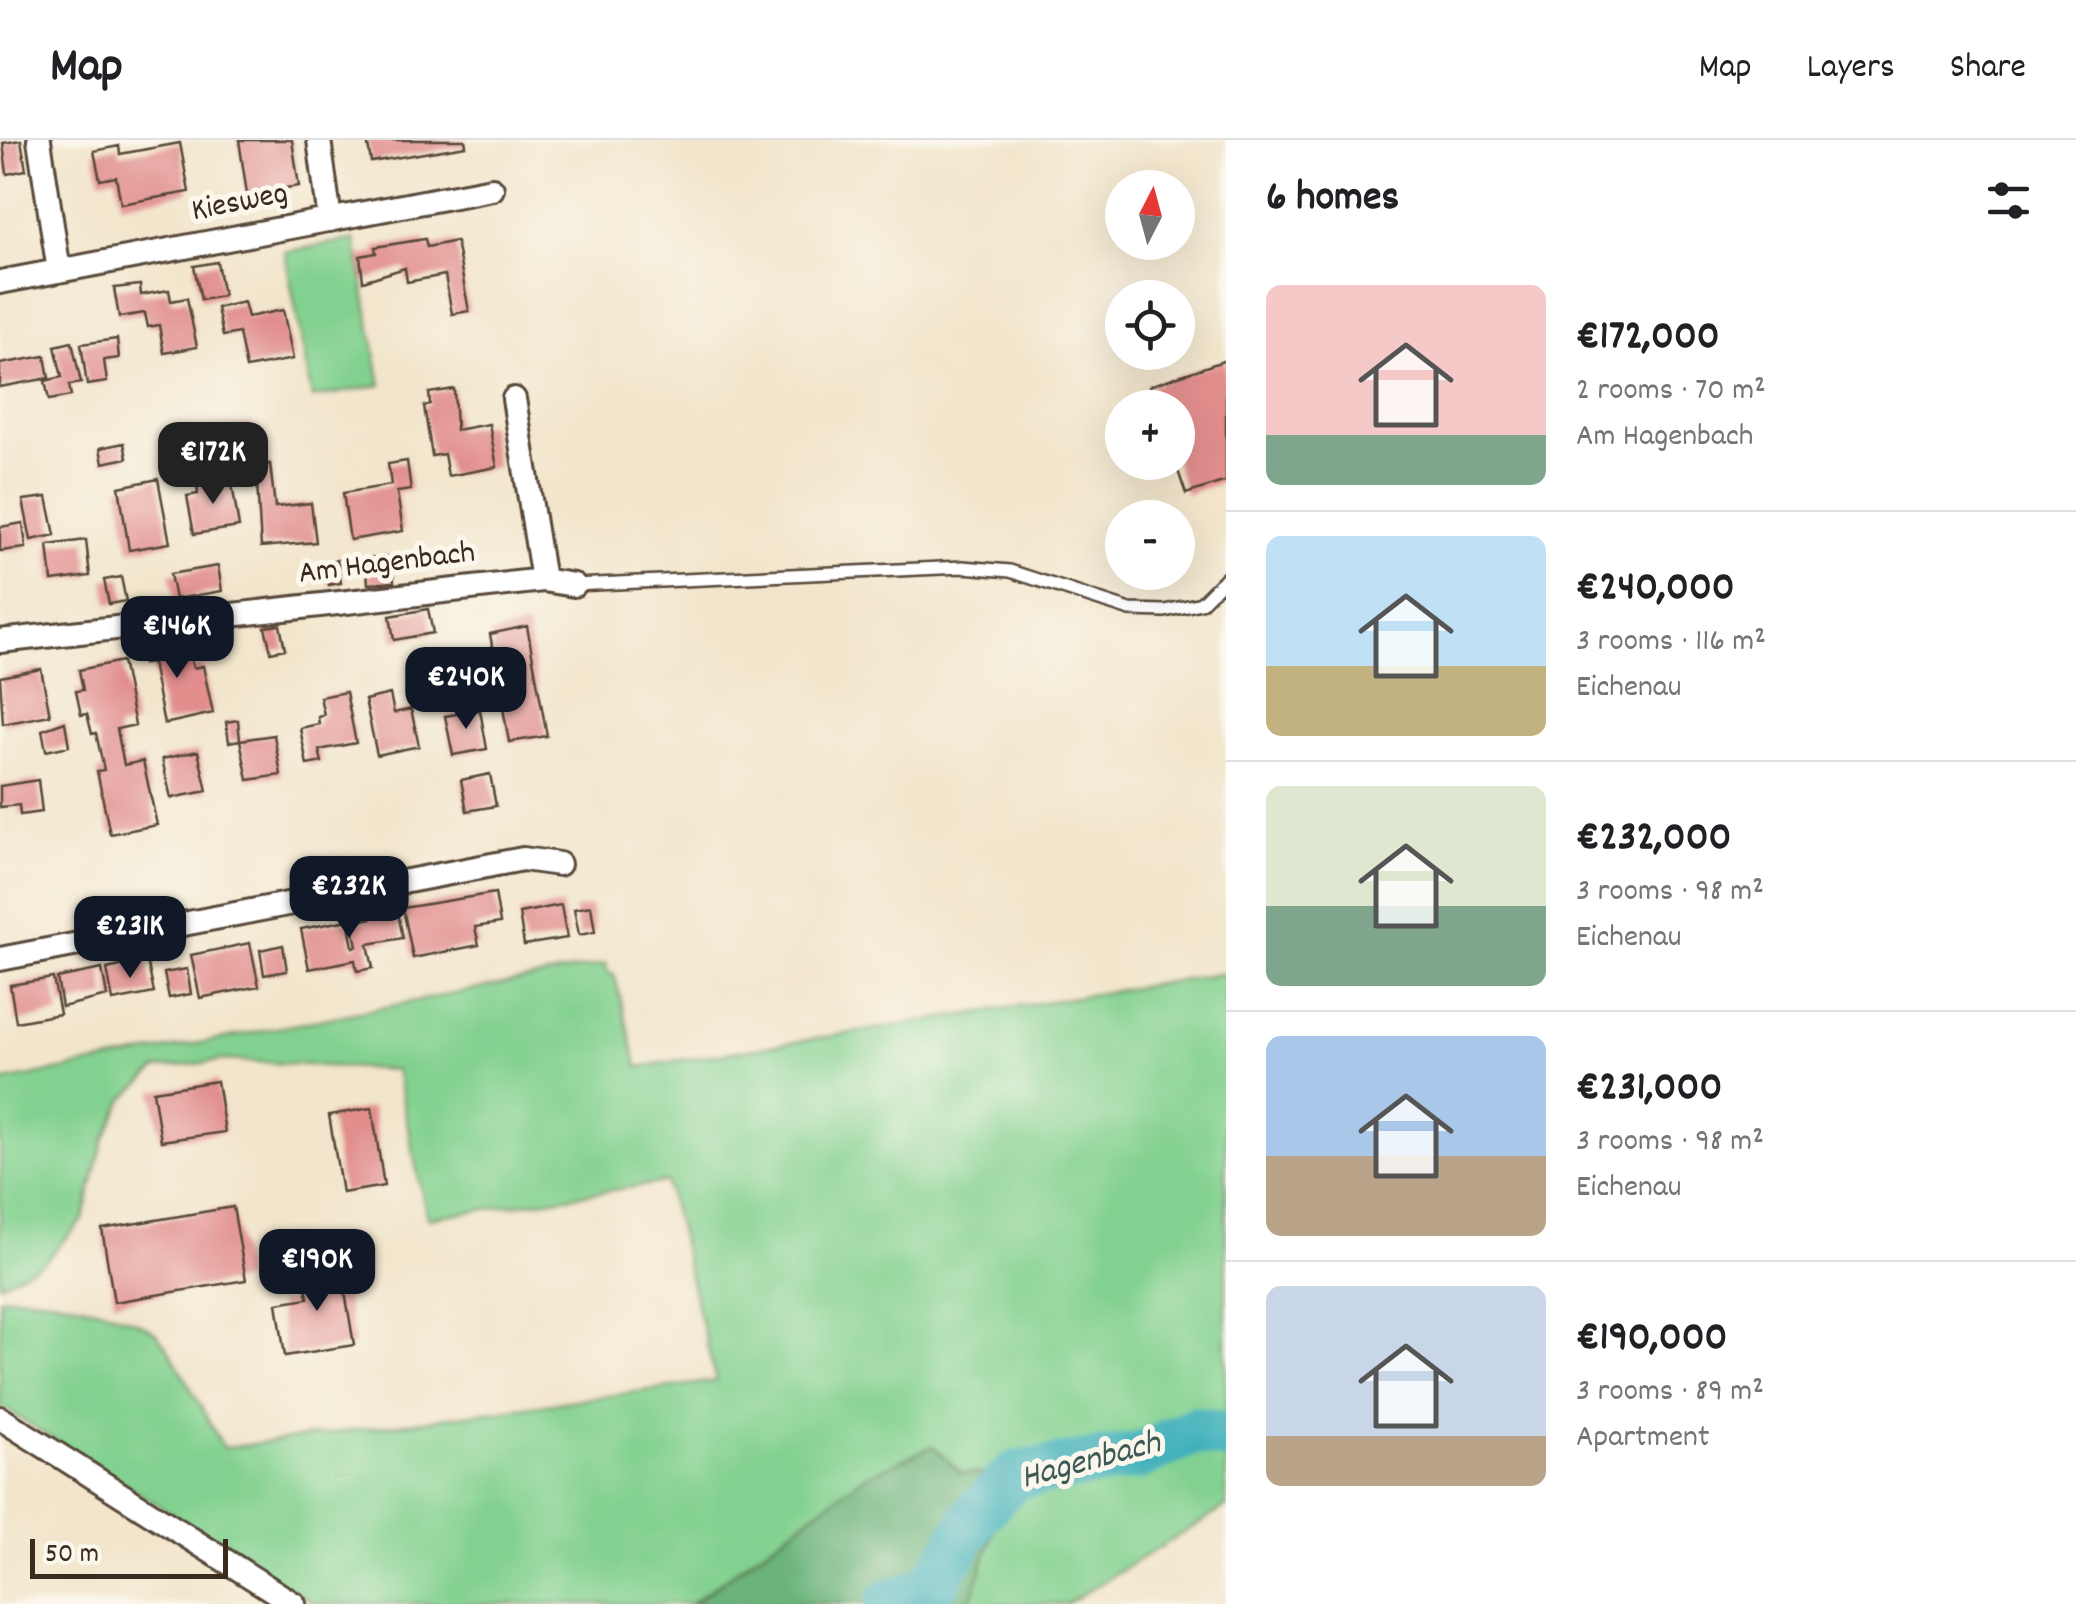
<!DOCTYPE html>
<html lang="en">
<head>
<meta charset="utf-8">
<style>
  :root { --surface:#fff; --page:#f6f6f6; --text:#202124; --muted:#757577; --line:#e0e0e0; --accent:#111827 }
  body { margin:0; font-family:Dekko,sans-serif; background:var(--page); color:var(--text); height:100vh; display:flex; flex-direction:column; font-size:38px; white-space:nowrap }
  * { box-sizing:border-box; margin:0 }
  p { font-size:32px; color:var(--muted) }
  .icon { flex:none; width:55px; height:55px; fill:none; stroke:currentColor; stroke-width:2; stroke-linecap:round; stroke-linejoin:round }
  .map { position:relative; flex:1; overflow:hidden }
  .panel { display:flex; flex-direction:column; background:var(--surface); width:850px }
  .panel>* { flex:none }
  .needle { width:65px; rotate:6deg }
  .tools { position:absolute; left:1105px; top:30px; display:grid; gap:20px }
  .tools a { display:grid; place-items:center; width:90px; height:90px; border-radius:50%; background:var(--surface); box-shadow:0 10px 40px #0002; font-size:50px }
  .scale { position:absolute; left:30px; bottom:25px; width:198px; box-sizing:border-box; padding-left:10px; border:5px solid #3b2a1e; border-top:0; font-size:28px; line-height:35px; white-space:nowrap; color:#3b2a1e; -webkit-text-stroke:8px #fbf7ec; paint-order:stroke }
  .price { position:absolute; translate:-50% -85px; padding:0 22px; border-radius:20px; background:var(--accent); color:#fff; font-size:32px; line-height:65px; filter:drop-shadow(0 2px 5px #0008) }
  .price::after { content:''; position:absolute; left:50%; top:60px; width:30px; height:22px; margin-left:-15px; background:inherit; clip-path:polygon(0 0,100% 0,50% 100%) }
  .price.selected { background:#222; color:#fff }
  ul { padding:0; list-style:none }
  li { display:flex; align-items:center; gap:30px; height:250px; padding:0 40px }
  li+li { border-top:2px solid var(--line) }
  li span { display:grid; place-items:center; flex:none; width:280px; height:200px; border-radius:15px; color:#555 }
  li>.icon { margin-inline-start:auto }
  span .icon { width:120px; height:120px; fill:#fffc; stroke-width:1 }
  li b { font-size:42px }
  h2 { display:flex; justify-content:space-between; align-items:center; height:120px; padding:0 40px; font-size:42px }
  header { display:flex; align-items:center; gap:60px; box-sizing:border-box; height:140px; padding:0 50px; background:var(--surface); border-bottom:2px solid var(--line) }
  header strong { font-size:48px }
  nav { display:flex; gap:55px; margin-inline-start:auto; font-size:35px }
  main { display:flex; flex:1; min-height:0 }
  .map>svg:first-child { display:block }
</style>
</head>
<body>
<header>
<strong>Map</strong>
<nav><a>Map</a><a>Layers</a><a>Share</a></nav>
</header>
<main>
<div class="map">
<svg width="1226" height="1464" viewBox="0 0 1226 1464">
  <rect width="100%" height="100%" fill="#fbf7ec"/>
  <filter id="ink" filterUnits="userSpaceOnUse"><feTurbulence type="fractalNoise" baseFrequency=".01" numOctaves="2"/><feDisplacementMap in="SourceGraphic" scale="20" xChannelSelector="R" yChannelSelector="G"/><feConvolveMatrix kernelMatrix="1 2 1 2 8 2 1 2 1" color-interpolation-filters="sRGB"/></filter>
  <filter id="wash" filterUnits="userSpaceOnUse"><feTurbulence type="fractalNoise" baseFrequency=".0048" numOctaves="4" result="noise"/><feDisplacementMap in="SourceGraphic" scale="40" xChannelSelector="R" yChannelSelector="G"/><feGaussianBlur stdDeviation="2.25" result="paint"/><feColorMatrix in="noise" values="0 0 0 0 0 0 0 0 0 0 0 0 0 0 0 0 0 1.4 0 .05"/><feComposite in="paint" operator="in"/></filter>
  <g filter="url(#wash)">
    <rect width="100%" height="100%" fill="#f2e5cb"/>
    <!-- green -->
    <path fill="#83d190" stroke="#5f7e57" stroke-width="2.5" d="M355,99L381,245L312,258L285,112Z
      M606,824L608,834H614L638,927L1226,833V1284H1185L1108,1316L1029,1322L995,1335L865,1336L690,1464H316L0,1266V1158C33,1151 132,1171 156,1194C174,1212 208,1282 224,1308L716,1241L666,1042L427,1078L396,930L224,920L157,929L124,959L103,1002L83,1080L45,1121L0,1144V942Z
      M1193,1298L1226,1304V1367L1066,1464H962L972,1457L1000,1373L999,1360L1025,1351L1045,1335L1094,1333L1140,1323Z"/>
    <!-- forest -->
    <path fill="#6ab37a" stroke="#526e4c" stroke-width="2.5" d="M933,1306L961,1333L995,1335L1000,1373L972,1457L962,1464H692L865,1336Z"/>
    <g fill="none" stroke-linecap="round" stroke-linejoin="round">
      <!-- river -->
      <path stroke="#41b1bb" stroke-width="48" d="M889,1464L931,1448L977,1374L1015,1335L1139,1316L1196,1290L1226,1296"/>
    </g>
    <g id="blocks">
      <!-- building -->
      <path fill="#e18e8d" d="M21,0L26,30L7,34L3,3Z
        M239,0H292L299,46L247,54Z
        M367,0H465L466,6L371,22Z
        M180,3L189,52L121,64L116,37L100,40L94,11L119,6L120,14Z
        M425,99L427,107L456,101L469,171L452,174L445,135L407,142L405,128L363,141L360,116L376,113L375,107Z
        M217,122L223,156L201,160L194,126Z
        M140,145L141,155L169,150L171,161L187,158L197,207L164,213L159,185L148,187L145,173L119,177L114,148Z
        M244,162L248,177L283,170L293,219L246,228L239,193L223,196L217,168Z
        M117,199L119,218L104,220L107,242L87,245L81,204Z
        M72,202L81,243L69,245L71,256L49,260L45,241L62,237L55,206Z
        M45,216L49,238L0,247V224Z
        M1226,220V341L1186,354L1175,322L1178,268H1157L1149,246Z
        M454,249L456,290L489,284L497,327L448,336L444,314L432,316L424,266L430,264L429,253Z
        M251,284L256,326L224,329L220,287Z
        M124,303L127,318L103,323L100,308Z
        M407,321L411,350L397,352L403,391L350,400L343,353L391,345L388,324Z
        M270,324L275,367L311,363L316,402L261,407L256,326Z
        M231,338L239,387L194,394L187,356L198,354L197,344Z
        M158,339L170,403L129,410L119,347Z
        M47,357L55,395L31,400L23,360Z
        M23,383L26,408L0,411V387Z
        M86,400L90,436L52,441L48,405Z
        M392,416L394,442L368,444L366,418Z
        M337,420L341,443L329,445L326,422Z
        M218,426L222,451L175,459L170,434Z
        M121,437L126,461L109,464L104,440Z
        M428,469L433,493L394,500L390,476Z
        M280,485L285,509L271,512L265,487Z
        M527,486L547,596L509,602L490,494Z
        M174,496L178,517L190,515L193,528L203,526L213,573L164,584L152,523L143,524L140,502Z
        M122,521L135,585L117,589L124,625L143,621L157,685L110,694L97,631L104,630L96,593L92,594L87,574L81,575L76,551L83,550L79,530Z
        M41,529L50,575L3,584L0,537Z
        M346,552L356,603L319,610L322,622L307,625L300,588L319,584L318,577L324,575L320,557Z
        M390,554L394,573L411,569L419,606L377,615L365,560Z
        M480,570L487,609L453,615L445,576Z
        M238,580L240,600L274,595L281,635L248,640L240,600L229,602L226,582Z
        M65,582L69,606L46,611L42,590Z
        M198,611L207,651L171,658L162,619Z
        M490,634L496,666L467,671L461,640Z
        M38,640L42,672L20,675L19,665L0,667V646Z
        M495,753L500,783L475,787L479,805L413,818L403,768Z
        M561,765L567,798L524,805L519,773Z
        M591,766L595,792L579,795L574,769Z
        M398,773L403,798L368,804L373,828L357,831L355,820L309,829L301,789L348,780L353,807L357,806L352,782Z
        M250,803L259,846L200,858L191,815Z
        M283,805L287,831L264,835L260,810Z
        M147,820L154,853L113,861L107,829Z
        M102,829L107,856L62,867L57,838Z
        M187,829L191,854L169,858L164,833Z
        M53,838L60,874L16,882L10,845Z
        M217,941L225,992L161,1001L153,951Z
        M372,968L384,1046L342,1053L329,975Z
        M233,1067L246,1140L114,1162L102,1089Z
        M340,1122L354,1205L285,1216L277,1163L308,1158L303,1128Z"/>
    </g>
  </g>
  <g filter="url(#ink)">
    <use href="#blocks" fill-opacity="0" stroke="#564638" stroke-width="2.5"/>
    <g fill="none" stroke-linecap="round" stroke-linejoin="round">
      <!-- service casing -->
      <g stroke="#564638" stroke-width="16">
        <path id="service" d="M574,445L963,427L1010,431L1130,470L1165,471L1201,463L1226,438"/>
      </g>
      <!-- minor casing -->
      <g stroke="#564638" stroke-width="28">
        <path id="minor" d="M39,0L59,131
          M319,0L330,80
          M0,142L492,49
          M514,259L543,440
          M0,501L543,440L574,445
          M0,819L523,719L559,724
          M0,1278L294,1464"/>
      </g>
      <!-- service -->
      <use href="#service" stroke="#fff" stroke-width="11"/>
      <!-- minor -->
      <use href="#minor" stroke="#fff" stroke-width="22"/>
    </g>
  </g>
  <g text-anchor="middle" dominant-baseline="central" stroke-width="10" stroke-linejoin="round" paint-order="stroke">
    <!-- street labels -->
    <g font-size="32" fill="#3b2a1e" stroke="#fbf7ec">
      <text transform="translate(240 64) rotate(-11)">Kiesweg</text>
      <text transform="translate(387 425) rotate(-7)">Am Hagenbach</text>
    </g>
    <!-- water labels -->
    <g font-size="35" font-style="italic" fill="#3d5955" stroke="#fbf7ec">
      <text transform="translate(1091 1322) rotate(-15)">Hagenbach</text>
    </g>
  </g>
</svg>
<div class="tools">
<a><svg class="needle" viewBox="-14 -14 28 28"><path d="M0-13l5 13h-10z" fill="#e53935"/><path d="M0 13l5-13h-10z" fill="#757577"/></svg></a>
<a><svg class="icon" aria-label="locate" viewBox="0 0 24 24"><circle cx="12" cy="12" r="6"/><path d="M12 2v4M12 18v4M2 12h4M18 12h4"/></svg></a>
<a>+</a>
<a>−</a>
</div>
<div class="scale">50 m</div>
<b class="price selected" style="left:213px;top:367px">€172K</b>
<b class="price" style="left:177px;top:541px">€146K</b>
<b class="price" style="left:466px;top:592px">€240K</b>
<b class="price" style="left:349px;top:801px">€232K</b>
<b class="price" style="left:130px;top:841px">€231K</b>
<b class="price" style="left:317px;top:1174px">€190K</b>
</div>
<section class="panel">
<h2>6 homes<svg class="icon" aria-label="filters" viewBox="0 0 24 24"><path d="M4 7h16M4 17h16"/><circle cx="9" cy="7" r="2"/><circle cx="15" cy="17" r="2"/></svg></h2>
<ul>
<li><span style="background:linear-gradient(#f6c9c9 75%,#7fa58c 0)"><svg class="icon" aria-label="home" viewBox="0 0 24 24"><path d="M3 11l9-7 9 7M6 9v11h12V9"/></svg></span><div><b>€172,000</b><p>2 rooms · 70 m²</p><p>Am Hagenbach</p></div></li>
<li><span style="background:linear-gradient(#bfe0f5 65%,#c2b280 0)"><svg class="icon" aria-label="home" viewBox="0 0 24 24"><path d="M3 11l9-7 9 7M6 9v11h12V9"/></svg></span><div><b>€240,000</b><p>3 rooms · 116 m²</p><p>Eichenau</p></div></li>
<li><span style="background:linear-gradient(#dfe7d0 60%,#7fa58c 0)"><svg class="icon" aria-label="home" viewBox="0 0 24 24"><path d="M3 11l9-7 9 7M6 9v11h12V9"/></svg></span><div><b>€232,000</b><p>3 rooms · 98 m²</p><p>Eichenau</p></div></li>
<li><span style="background:linear-gradient(#a9c7e8 60%,#b9a48a 0)"><svg class="icon" aria-label="home" viewBox="0 0 24 24"><path d="M3 11l9-7 9 7M6 9v11h12V9"/></svg></span><div><b>€231,000</b><p>3 rooms · 98 m²</p><p>Eichenau</p></div></li>
<li><span style="background:linear-gradient(#c9d6e8 75%,#b9a48a 0)"><svg class="icon" aria-label="home" viewBox="0 0 24 24"><path d="M3 11l9-7 9 7M6 9v11h12V9"/></svg></span><div><b>€190,000</b><p>3 rooms · 89 m²</p><p>Apartment</p></div></li>
</ul>
</section>
</main>
</body>
</html>
